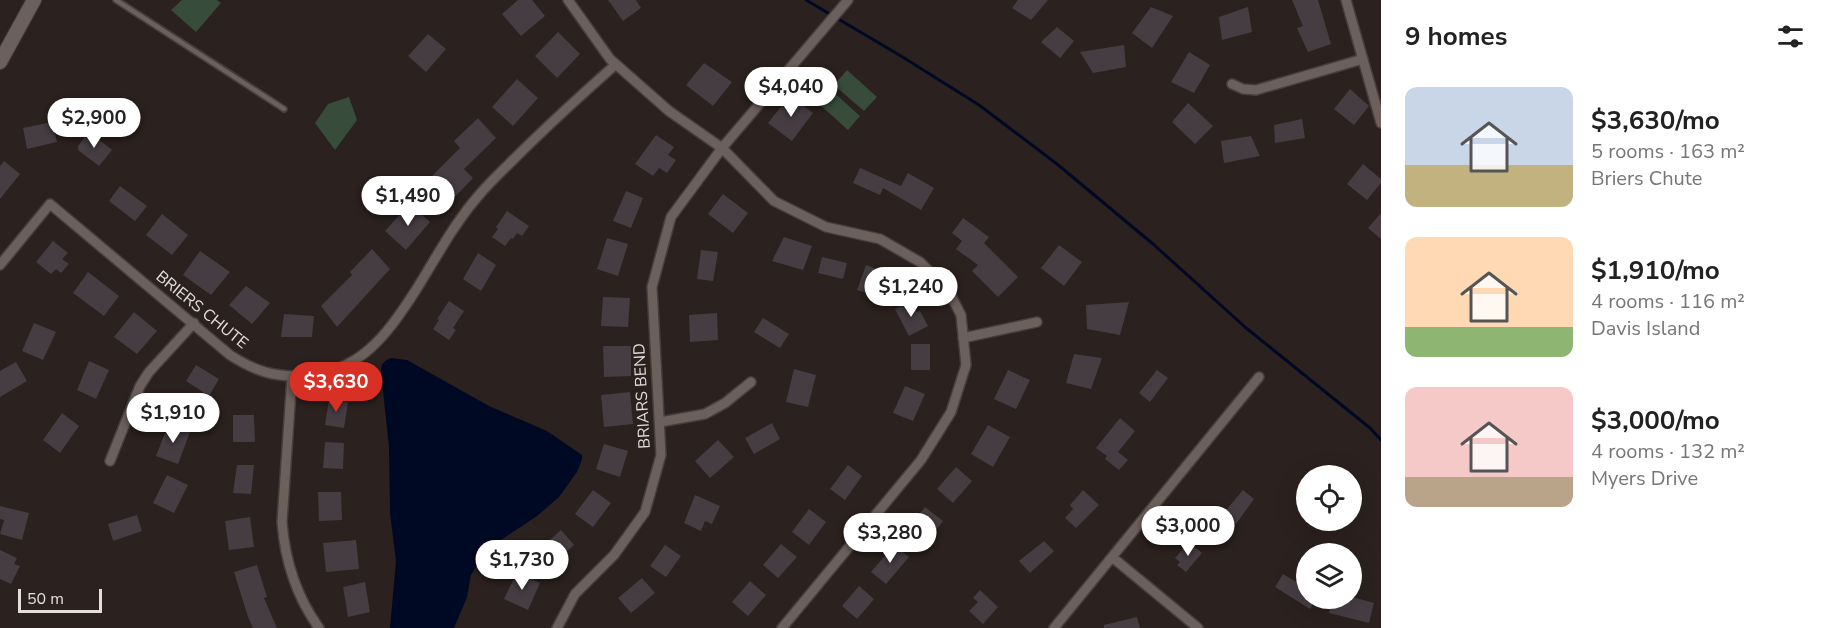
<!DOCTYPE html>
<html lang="en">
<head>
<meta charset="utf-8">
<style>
  :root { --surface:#fff; --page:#f6f6f6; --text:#222; --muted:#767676; --accent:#d93025 }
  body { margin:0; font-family:"Nunito Sans",sans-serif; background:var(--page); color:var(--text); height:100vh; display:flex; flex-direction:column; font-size:22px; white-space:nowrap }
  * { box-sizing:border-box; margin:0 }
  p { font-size:20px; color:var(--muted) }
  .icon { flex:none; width:33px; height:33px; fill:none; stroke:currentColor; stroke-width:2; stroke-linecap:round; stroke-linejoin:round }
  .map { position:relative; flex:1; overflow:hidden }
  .side { display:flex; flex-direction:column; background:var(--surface); width:450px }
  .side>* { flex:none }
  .controls { position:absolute; left:1296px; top:465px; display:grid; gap:12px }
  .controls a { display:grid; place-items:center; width:66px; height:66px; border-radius:50%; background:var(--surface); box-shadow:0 6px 24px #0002; font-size:30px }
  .scale { position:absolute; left:18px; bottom:15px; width:84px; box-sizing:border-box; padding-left:6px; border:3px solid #e5dedc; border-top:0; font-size:16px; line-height:21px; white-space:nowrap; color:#e5dedc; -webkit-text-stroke:4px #2b211e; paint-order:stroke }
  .price { position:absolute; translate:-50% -51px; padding:0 14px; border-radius:21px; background:#fff; color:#222; font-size:20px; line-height:39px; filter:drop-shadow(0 2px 3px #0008) }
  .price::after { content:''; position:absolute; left:50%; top:36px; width:18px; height:14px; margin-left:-9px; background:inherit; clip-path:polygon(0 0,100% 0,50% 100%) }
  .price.selected { background:var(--accent); color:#fff }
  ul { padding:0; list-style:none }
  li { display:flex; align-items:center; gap:18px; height:150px; padding:0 24px }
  li span { display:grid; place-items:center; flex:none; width:168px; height:120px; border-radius:12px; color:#555 }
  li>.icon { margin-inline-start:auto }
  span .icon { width:72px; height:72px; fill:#fffc; stroke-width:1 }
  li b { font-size:26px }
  h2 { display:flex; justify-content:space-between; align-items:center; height:72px; padding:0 24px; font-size:26px }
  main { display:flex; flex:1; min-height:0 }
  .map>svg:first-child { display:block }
</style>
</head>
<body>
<main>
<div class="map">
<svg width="1381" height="628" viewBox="0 0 1381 628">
  <rect width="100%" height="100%" fill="#2b211e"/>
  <!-- green -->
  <path fill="#374c3a" d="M182,0H217L221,3L196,32L171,10Z
    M847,70L877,97L864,111L834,85Z
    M830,89L860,116L848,130L818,103Z
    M349,97L357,120L335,150L315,123L328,104Z"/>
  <!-- water -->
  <path fill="#000923" d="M391,358L407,360L489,406L547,431L582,455V459L577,472L559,497L537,516L492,546L481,559L471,575L467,597L454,628H390L396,561L390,513L389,447L381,372C381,364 383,361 391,358Z"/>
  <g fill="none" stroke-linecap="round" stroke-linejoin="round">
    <!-- stream -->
    <path stroke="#000923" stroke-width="3" d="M806,0L901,56L979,105L1057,164L1153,244L1245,327L1370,428L1381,440"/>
  </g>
  <!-- building -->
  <path fill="#463d42" d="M518,0H532L545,16L521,36L502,14Z
    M608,0H636L641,8L623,21Z
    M1018,0H1048L1031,20L1012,8Z
    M1292,0H1318L1331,44L1308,52L1297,28L1303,26Z
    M1151,7L1173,16L1152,48L1132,33Z
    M1248,7L1252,32L1222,40L1219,17Z
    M1057,27L1074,41L1060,58L1041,42Z
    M558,32L580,54L557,78L535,56Z
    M428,34L446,49L426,72L408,56Z
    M1124,45L1126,67L1093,73L1080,52Z
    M1189,52L1210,65L1194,93L1171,82Z
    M704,63L732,82L713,106L686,85Z
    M517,79L538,98L513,126L492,107Z
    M1350,89L1369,106L1354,125L1334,109Z
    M790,95L813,113L792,141L768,123Z
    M1188,103L1213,126L1195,144L1172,122Z
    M478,118L496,138L464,169L473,178L450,202L428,180L460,148L454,141Z
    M1302,119L1305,138L1275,143L1274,125Z
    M52,122L57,142L27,149L23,128Z
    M89,132L112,150L99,166L78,150V146Z
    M656,135L674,147L668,155L676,160L667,173L659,168L653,176L635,164Z
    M1251,136L1260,156L1224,163L1221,141Z
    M4,161L20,174L0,199V166Z
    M1363,164L1381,179V183L1367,200L1347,184Z
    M860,168L901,186L908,173L934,188L921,210L883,188L880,195L853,183Z
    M120,186L147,206L135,221L109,201Z
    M626,191L643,198L631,228L613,221Z
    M723,194L748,213L733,233L708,214Z
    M410,203L430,222L406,250L385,231Z
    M507,211L529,226L522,236L517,233L513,239L511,238L505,246L492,237L498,229L496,227Z
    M1381,213V239L1368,228Z
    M162,214L188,235L172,255L146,235Z
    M963,218L989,237L984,243L1018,277L998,297L972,271L978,265L956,249L962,241L952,233Z
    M784,237L812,246L803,270L772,261Z
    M607,238L628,244L618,276L597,269Z
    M53,241L68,253L62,259L69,264L61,273L56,269L51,274L36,262Z
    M1059,245L1082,262L1064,286L1041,268Z
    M372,249L390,269L337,327L321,306L352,275L350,272Z
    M701,250L718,252L713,281L697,279Z
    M200,251L230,272L211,295L183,275Z
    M478,253L496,265L481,291L463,279Z
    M822,257L847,263L843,279L818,273Z
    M866,265L893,275L885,299L857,290Z
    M88,272L119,296L104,316L73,293Z
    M246,286L270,303L252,324L229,305Z
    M603,297L630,298L628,327L601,326Z
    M449,301L464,311L453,328L456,330L449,340L433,329L439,320L437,319Z
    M911,301L917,312L920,311L928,326L909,336L895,309Z
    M1129,302L1120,335L1087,329L1086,305Z
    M134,312L157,331L137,354L114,337Z
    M717,313L718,340L690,342L689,315Z
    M284,314L314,316L312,337H281Z
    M763,318L789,334L780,348L754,332Z
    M34,323L56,332L43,360L22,351Z
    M911,344H930V370H911Z
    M603,346H631V376L604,377Z
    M1074,354L1102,358L1091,389L1066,383Z
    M89,361L109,370L96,399L77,390Z
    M16,362L27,381L0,397V371Z
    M196,365L219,379L209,396L186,381Z
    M794,369L816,375L808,407L786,402Z
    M1008,370L1030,380L1016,409L994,399Z
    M1157,370L1168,378L1150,402L1139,393Z
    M905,386L925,394L913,421L893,413Z
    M630,392L633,424L604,427L601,395Z
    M329,399L348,402L344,428L325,425Z
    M62,413L79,426L60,453L43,440Z
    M233,415H254L255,442H233Z
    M1120,418L1135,431L1118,452L1128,460L1119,470L1105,459L1107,456L1096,448Z
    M772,423L780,439L754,454L745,438Z
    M168,425L190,432L178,464L156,456Z
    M988,425L1010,437L993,467L971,454Z
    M718,440L734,457L710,478L695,461Z
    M325,442L344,443L343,469L323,468Z
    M604,444L628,451L620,477L596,469Z
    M237,465H254L251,494L233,493Z
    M848,465L862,476L845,500L830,489Z
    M956,467L972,481L953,503L937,489Z
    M167,475L188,485L174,513L153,503Z
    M593,490L611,503L593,527L575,514Z
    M1083,490L1099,505L1076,528L1065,518L1073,509L1070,505Z
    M1243,490L1254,499L1236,524L1223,514Z
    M318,492H341L342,520L319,521Z
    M695,495L720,506L712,524L705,521L701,531L684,523Z
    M0,506L29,513L22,540L0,534L4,520L0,519Z
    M925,507L943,521L924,546L906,532Z
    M809,509L826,522L809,545L792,532Z
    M137,515L142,531L113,541L108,524Z
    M250,517L254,547L229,550L225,521Z
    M561,530L574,545L549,567L536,552Z
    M356,540L359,569L326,572L323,543Z
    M1044,541L1054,551L1030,573L1019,561Z
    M1189,542L1202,553L1186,572L1177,565L1180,562L1175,558Z
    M781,544L797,557L778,578L763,565Z
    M665,545L681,556L666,577L650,566Z
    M894,545L909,557L886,584L871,572Z
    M0,550L17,558L14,564L20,566L11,584L0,579Z
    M257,565L267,597L264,598L277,628H253L248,617L234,572Z
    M517,572L540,583L528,610L504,599Z
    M1283,574L1306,588V598H1316L1310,609L1275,587Z
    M642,578L655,593L631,613L618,598Z
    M750,581L766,595L748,616L732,602Z
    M365,582L370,612L348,617L343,587Z
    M859,586L874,599L857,619L842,606Z
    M980,590L998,607L983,624L969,611L978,602L973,598Z
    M1333,598H1356L1374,603L1369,623L1329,613Z
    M1137,617L1140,628H1104V625Z"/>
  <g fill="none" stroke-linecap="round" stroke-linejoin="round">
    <!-- lane casing -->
    <g stroke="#453e3b" stroke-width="8">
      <path id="lane" d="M116,0L284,109"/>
    </g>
    <!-- street casing -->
    <g stroke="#453e3b" stroke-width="12">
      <path id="street" d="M568,0L610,59L669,111L722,148L774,201L826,227L880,239L920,262L948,290L961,315L966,365L951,412L921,460L782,628
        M1346,0L1381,123
        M1232,84L1243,89L1256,90L1363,59
        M0,265L50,204L230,355C255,371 273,377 303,376C359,373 386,336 414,293C435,260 454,223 480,194C490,182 501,172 512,161C545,128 580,96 615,65
        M963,338L1037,322
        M292,376L282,522C285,561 296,596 319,628
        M660,422L705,414L725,403L751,382
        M110,461L140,386L149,372L194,323
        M1112,557L1198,628
        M557,628L575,594L614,555L645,512L661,455L652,287L671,217L722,148L848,0
        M1054,628L1259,377"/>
    </g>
    <!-- secondary casing -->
    <g stroke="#453e3b" stroke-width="16">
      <path id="secondary" d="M0,62L34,0"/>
    </g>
    <!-- lane -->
    <use href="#lane" stroke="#6c605c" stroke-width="4.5"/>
    <!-- street -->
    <use href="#street" stroke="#6c605c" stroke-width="9"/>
    <!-- secondary -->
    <use href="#secondary" stroke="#6c605c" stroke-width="14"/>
  </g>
  <g text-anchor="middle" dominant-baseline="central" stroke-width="5" stroke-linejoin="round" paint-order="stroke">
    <!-- street labels -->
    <g font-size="16" fill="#e5dedc" stroke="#2b211e">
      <text transform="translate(202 310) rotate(39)">BRIERS CHUTE</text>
      <text transform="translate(642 396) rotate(-93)">BRIARS BEND</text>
    </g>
  </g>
</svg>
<div class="controls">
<a><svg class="icon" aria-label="locate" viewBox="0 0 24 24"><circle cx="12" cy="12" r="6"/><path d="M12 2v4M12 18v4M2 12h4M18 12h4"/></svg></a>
<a><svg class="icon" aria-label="layers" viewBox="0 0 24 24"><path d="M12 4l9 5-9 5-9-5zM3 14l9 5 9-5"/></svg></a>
</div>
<div class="scale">50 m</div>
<b class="price" style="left:791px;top:118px">$4,040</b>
<b class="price" style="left:94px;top:149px">$2,900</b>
<b class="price" style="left:408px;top:227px">$1,490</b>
<b class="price" style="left:911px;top:318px">$1,240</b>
<b class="price selected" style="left:336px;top:413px">$3,630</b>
<b class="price" style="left:173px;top:444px">$1,910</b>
<b class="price" style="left:1188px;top:557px">$3,000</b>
<b class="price" style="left:890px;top:564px">$3,280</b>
<b class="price" style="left:522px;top:591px">$1,730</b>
</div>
<section class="side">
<h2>9 homes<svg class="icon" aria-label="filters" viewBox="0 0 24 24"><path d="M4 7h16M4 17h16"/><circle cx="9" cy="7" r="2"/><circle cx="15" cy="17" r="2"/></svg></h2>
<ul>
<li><span style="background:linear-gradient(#c9d6e8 65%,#c2b280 0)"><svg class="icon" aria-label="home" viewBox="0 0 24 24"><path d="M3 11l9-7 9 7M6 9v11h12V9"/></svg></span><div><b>$3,630/mo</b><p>5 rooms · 163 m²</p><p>Briers Chute</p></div></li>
<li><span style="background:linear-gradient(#ffd9b3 75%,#8fb573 0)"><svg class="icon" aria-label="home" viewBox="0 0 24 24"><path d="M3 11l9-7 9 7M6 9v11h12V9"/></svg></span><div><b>$1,910/mo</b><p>4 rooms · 116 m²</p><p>Davis Island</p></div></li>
<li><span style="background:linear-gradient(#f6c9c9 75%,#b9a48a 0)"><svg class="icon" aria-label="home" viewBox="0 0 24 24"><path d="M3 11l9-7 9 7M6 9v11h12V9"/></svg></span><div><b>$3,000/mo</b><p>4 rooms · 132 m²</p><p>Myers Drive</p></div></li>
</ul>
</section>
</main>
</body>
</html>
